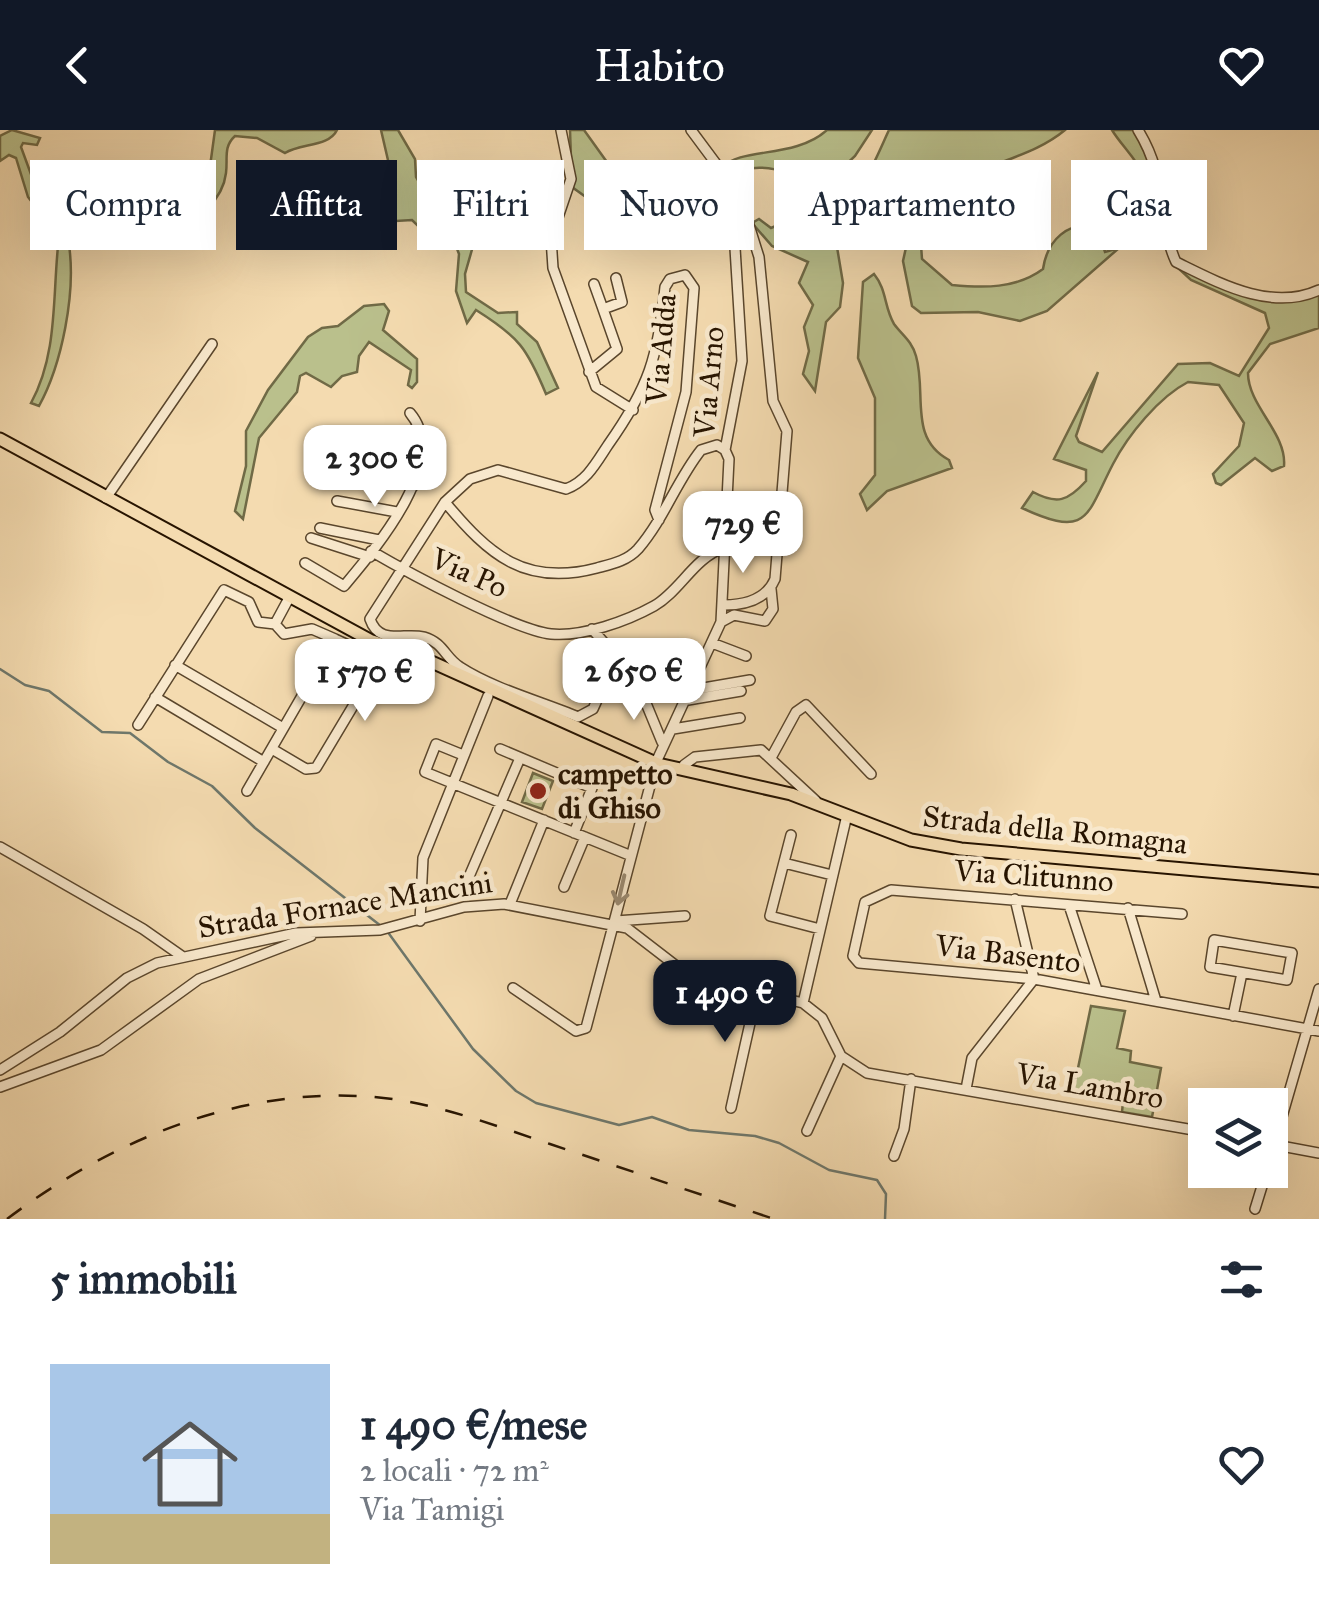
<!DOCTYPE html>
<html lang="it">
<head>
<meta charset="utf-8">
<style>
  :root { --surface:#fff; --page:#f2f2f3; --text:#1f2937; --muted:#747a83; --line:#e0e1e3; --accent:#111827 }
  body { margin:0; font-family:"IM FELL Great Primer",serif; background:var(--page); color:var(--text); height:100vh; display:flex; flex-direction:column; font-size:38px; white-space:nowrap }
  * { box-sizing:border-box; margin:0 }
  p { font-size:32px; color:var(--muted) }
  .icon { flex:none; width:55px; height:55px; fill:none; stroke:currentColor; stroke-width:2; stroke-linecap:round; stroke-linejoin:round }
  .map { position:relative; height:1089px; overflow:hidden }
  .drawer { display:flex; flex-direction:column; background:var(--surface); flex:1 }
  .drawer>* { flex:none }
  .guide { position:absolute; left:30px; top:30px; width:1260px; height:90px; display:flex; gap:20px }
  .controls { position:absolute; left:1188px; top:958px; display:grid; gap:20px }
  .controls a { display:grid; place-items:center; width:100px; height:100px; border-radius:0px; background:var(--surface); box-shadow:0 10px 40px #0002; font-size:50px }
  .price { position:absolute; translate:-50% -85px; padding:0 22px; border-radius:20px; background:#fff; color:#222; font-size:32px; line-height:65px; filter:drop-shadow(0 2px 5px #0008) }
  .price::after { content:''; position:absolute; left:50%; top:60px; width:30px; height:22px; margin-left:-15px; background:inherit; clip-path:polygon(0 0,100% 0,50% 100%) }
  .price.selected { background:var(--accent); color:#fff }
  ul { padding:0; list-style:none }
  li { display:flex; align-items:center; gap:30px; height:250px; padding:0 50px }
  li+li { border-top:2px solid var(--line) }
  li span { display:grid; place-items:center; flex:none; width:280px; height:200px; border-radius:0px; color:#555 }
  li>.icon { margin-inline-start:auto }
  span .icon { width:120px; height:120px; fill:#fffc; stroke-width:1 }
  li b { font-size:42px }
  h2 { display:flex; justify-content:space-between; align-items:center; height:120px; padding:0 50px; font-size:42px }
  .chip { padding:0 35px; border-radius:0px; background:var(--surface); box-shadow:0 10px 40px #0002; font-size:35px; line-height:90px }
  .chip.selected { background:var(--accent); color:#fff }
  header { display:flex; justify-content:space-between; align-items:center; height:130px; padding:0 50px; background:var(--accent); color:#fff; font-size:45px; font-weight:600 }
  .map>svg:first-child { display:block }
</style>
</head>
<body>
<header><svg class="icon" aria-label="back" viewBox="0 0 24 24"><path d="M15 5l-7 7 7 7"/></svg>Habito<svg class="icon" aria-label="heart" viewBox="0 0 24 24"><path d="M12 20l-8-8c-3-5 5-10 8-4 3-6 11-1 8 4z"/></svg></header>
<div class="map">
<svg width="1319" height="1089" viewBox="0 0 1319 1089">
  <rect width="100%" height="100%" fill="#f4dbb0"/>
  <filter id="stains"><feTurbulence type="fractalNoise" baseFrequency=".002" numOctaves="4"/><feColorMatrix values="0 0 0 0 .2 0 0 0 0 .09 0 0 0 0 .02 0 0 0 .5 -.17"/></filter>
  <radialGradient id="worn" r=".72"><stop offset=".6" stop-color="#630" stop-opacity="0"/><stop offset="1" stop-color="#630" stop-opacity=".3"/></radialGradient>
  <!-- green -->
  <path fill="#bac08c" stroke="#706a46" stroke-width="2.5" d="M12,0L40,8L37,15L23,13L21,17L36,58L65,100C79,104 139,92 156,88L159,74L149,61L157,49L200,64L208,51L215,0H337C329,17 301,13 285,23L257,8L235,6C223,17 228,28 226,43C223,70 197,91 175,102L69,115C76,163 62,234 39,276L31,273C59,222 52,162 59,107L28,67L16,28L9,25L0,31V6Z
    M381,0H398L415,29L416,47L424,61L486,45L493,61V81L490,84L482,65L471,57L426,75L425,96L437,106L475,109L465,144L466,162L498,183L517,182V194L537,212L558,258L546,264C527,218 519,207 476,180L467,193L456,161L459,124L456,116L435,112L412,90L379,92L375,83L394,56Z
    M570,0H584L627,60L643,62L682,110L696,115C671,112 629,119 609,109L597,75L572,57Z
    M827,0H872L855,26L813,66C796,37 757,31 729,45L723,37C741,17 795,29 827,0Z
    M889,0H1065C1016,41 940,30 936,106L921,115L922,129L952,155C983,158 1016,159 1043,139C1047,112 1068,87 1098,101L1105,122L1119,118L1047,181L1020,191L978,182L921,183L912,176L903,131L909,104L907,94L897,87C874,90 849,98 837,117L843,153L840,177L826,192L815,261L803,244L809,221L804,197L813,175L799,153L808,132L772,116L752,93L759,89L771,98L785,92L800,96L815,78C825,77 828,83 838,80C860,71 879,21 889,0Z
    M1112,0H1134L1148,22L1162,93L1157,99L1143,87L1142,74C1160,49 1125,22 1112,0Z
    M1176,136C1222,153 1270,182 1319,163V198L1270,214L1248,243C1248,276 1287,303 1284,336L1272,341L1255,328L1221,355L1216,353L1213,344L1239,316L1244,293L1219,255L1188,252C1159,267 1128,305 1113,334C1086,386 1089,409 1022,378L1033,362C1057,375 1068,371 1086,351V340L1054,329L1098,242L1076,306L1079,312L1102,322L1178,234L1210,233L1239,246L1269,198L1265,183L1191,150Z
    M874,144C887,160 884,177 894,194C902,205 912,211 916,226C927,264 908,308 949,330L952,338L887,361L867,380L860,364L875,345V268L858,228L863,152Z
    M384,174L389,181L383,200L417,229V252L412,258L408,255L411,240L369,212L359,226L357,242L342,246L331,257L306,243L300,246L297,262L259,308L243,389L235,381L246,336V301L268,260L308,207L322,198L338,196L364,176Z
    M533,643L553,651L542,679L522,672Z
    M1091,876L1125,881L1117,918L1131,921L1130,932L1161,938L1152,987L1122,982L1123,972L1073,962Z"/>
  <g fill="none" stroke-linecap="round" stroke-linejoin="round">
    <!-- stream -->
    <path stroke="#6e776b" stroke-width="2.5" d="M0,539L25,555L49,561L102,602L130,603L168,632L212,656L255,698L381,796
      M387,801L473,919L516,961L536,973L619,995L652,987L689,1000L755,1006L779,1013L829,1040L877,1050L886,1064L885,1089"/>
    <!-- minor casing -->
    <g stroke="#5a462c" stroke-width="12">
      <path id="minor" d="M561,0L571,49L551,108L553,138L596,257L633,280
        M691,0L723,43L749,95L759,127L773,271L787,301L775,449C766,470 745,475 724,475
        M1138,0C1169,50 1155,86 1176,132C1219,153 1271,182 1319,160
        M594,154L603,179
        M589,242L617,219L603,179L622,172L616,148
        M357,343L415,355
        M106,368L212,214
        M337,371L397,382
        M445,372C489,425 525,457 597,438C612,434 627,431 638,419C664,389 677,350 701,320L717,315L725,320
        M320,398L379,410
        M311,408L370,427
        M371,421C407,442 514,500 551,504C583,507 627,491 654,476C680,461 694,428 723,418
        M305,433L344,456C375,419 451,331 410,283
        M721,492L734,485L765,491L773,479L771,459
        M275,494L289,468
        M592,499L636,549L662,612
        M712,513L746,526
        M617,526L593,579L578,587C540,571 494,559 460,537C445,528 444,513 424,507C404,502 379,516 370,489L445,372L470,349L498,340L566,359C587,351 596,333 608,315C649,257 658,227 665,157L670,149L685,145L694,158L686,262L655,380L659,390
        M175,535L283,598
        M692,560L750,550
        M155,567L264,632
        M688,570L741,561
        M138,595L224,460L249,472L258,492L275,494
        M673,599L740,588
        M272,619L306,639L316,638L377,536L374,527L335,509
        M500,619L592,658L574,703
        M463,625L436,614L425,642L629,725
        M772,626L796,582L806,575L871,644
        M658,628L721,492L729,329L725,320L742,231L735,118
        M684,635L695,627L761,620L816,671
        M247,661L335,509L312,499L284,504L275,494
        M791,705L770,786L820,799
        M0,717L143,799L183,827
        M784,733L832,745
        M468,749L520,628
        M564,757L585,707
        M1015,769L1034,849
        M510,774L544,690
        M1069,775L1097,860
        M1128,778L1156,871
        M1182,784L891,760L865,772L853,826L859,833L1034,849L1319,901
        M420,791L423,728L488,566
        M616,791L685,786
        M1214,810L1292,823L1287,850L1210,837Z
        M513,858L576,901L586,898L656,633
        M803,873L847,685
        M1233,886L1242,843
        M0,940L60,902L127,848L157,833L296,803L380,800L464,777L504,774L627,798L688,845L803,873L822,888L841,926L867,943L1205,1002
        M0,957L101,920L199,849L311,806
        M966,959L972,928L1034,849
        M731,978L757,862
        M807,1001L841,926
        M1270,1014L1319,1023
        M894,1026L904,999L911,949
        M1270,1028L1319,859
        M1255,1079L1267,1040"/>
    </g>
    <!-- major casing -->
    <g stroke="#271400" stroke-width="15">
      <path id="major" d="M0,309L379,515
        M372,511L425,529L658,634L791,664L911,710L961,719L1319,751"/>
    </g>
    <!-- minor -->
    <use href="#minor" stroke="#f8e8cc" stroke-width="9"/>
    <!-- major -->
    <use href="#major" stroke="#f4dbb0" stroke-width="11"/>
    <!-- rail -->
    <path stroke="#271400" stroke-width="2.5" stroke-dasharray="18 18" stroke-linecap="butt" d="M7,1089C112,1010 240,956 374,967C434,972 493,995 550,1014C625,1039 699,1064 774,1089"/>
  </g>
  <!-- one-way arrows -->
  <defs><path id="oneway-shaft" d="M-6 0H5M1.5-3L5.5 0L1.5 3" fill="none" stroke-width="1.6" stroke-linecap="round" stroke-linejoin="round" transform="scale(2.5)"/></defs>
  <use stroke="#9a8970" href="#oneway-shaft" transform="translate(621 760) rotate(103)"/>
  <!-- markers -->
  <circle fill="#8f2418" stroke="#f8e8cc" stroke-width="4" cx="538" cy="661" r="10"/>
  <g text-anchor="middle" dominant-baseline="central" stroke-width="9" stroke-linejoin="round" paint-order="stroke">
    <!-- street labels -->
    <g font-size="30" fill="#271400" stroke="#f8e8cc">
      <text transform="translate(661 219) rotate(-85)">Via Adda</text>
      <text transform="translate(709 252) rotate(-85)">Via Arno</text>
      <text transform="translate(469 443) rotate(24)">Via Po</text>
      <text transform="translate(1055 700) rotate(6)">Strada della Romagna</text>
      <text transform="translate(1034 746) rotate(4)">Via Clitunno</text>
      <text transform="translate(345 775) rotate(-9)">Strada Fornace Mancini</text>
      <text transform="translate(1008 824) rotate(7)">Via Basento</text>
      <text transform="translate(1090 956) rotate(10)">Via Lambro</text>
    </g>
    <!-- poi labels -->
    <g font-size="30" font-weight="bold" fill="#271400" stroke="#f8e8cc" text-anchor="start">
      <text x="558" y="644">campetto<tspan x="558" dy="34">di Ghiso</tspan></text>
    </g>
  </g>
  <rect width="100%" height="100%" filter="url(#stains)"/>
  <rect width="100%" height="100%" fill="url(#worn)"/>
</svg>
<div class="controls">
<a><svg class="icon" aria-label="layers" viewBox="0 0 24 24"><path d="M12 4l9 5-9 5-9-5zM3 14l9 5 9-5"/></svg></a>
</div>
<b class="price" style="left:375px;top:380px">2 300 €</b>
<b class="price" style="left:743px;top:446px">729 €</b>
<b class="price" style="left:634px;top:593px">2 650 €</b>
<b class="price" style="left:365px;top:594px">1 570 €</b>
<b class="price selected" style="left:725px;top:915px">1 490 €</b>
<div class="guide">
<a class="chip">Compra</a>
<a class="chip selected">Affitta</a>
<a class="chip">Filtri</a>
<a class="chip">Nuovo</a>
<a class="chip">Appartamento</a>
<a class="chip">Casa</a>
</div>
</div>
<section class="drawer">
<h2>5 immobili<svg class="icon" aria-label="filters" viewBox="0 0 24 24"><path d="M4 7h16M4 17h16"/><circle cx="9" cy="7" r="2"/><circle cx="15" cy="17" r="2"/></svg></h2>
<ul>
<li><span style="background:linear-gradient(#a9c7e8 75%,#c2b280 0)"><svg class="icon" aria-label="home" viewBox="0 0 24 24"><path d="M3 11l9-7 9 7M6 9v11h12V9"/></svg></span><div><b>1 490 €/mese</b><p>2 locali · 72 m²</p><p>Via Tamigi</p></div><svg class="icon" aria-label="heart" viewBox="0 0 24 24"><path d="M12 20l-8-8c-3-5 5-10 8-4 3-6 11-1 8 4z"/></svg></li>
</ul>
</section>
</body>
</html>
